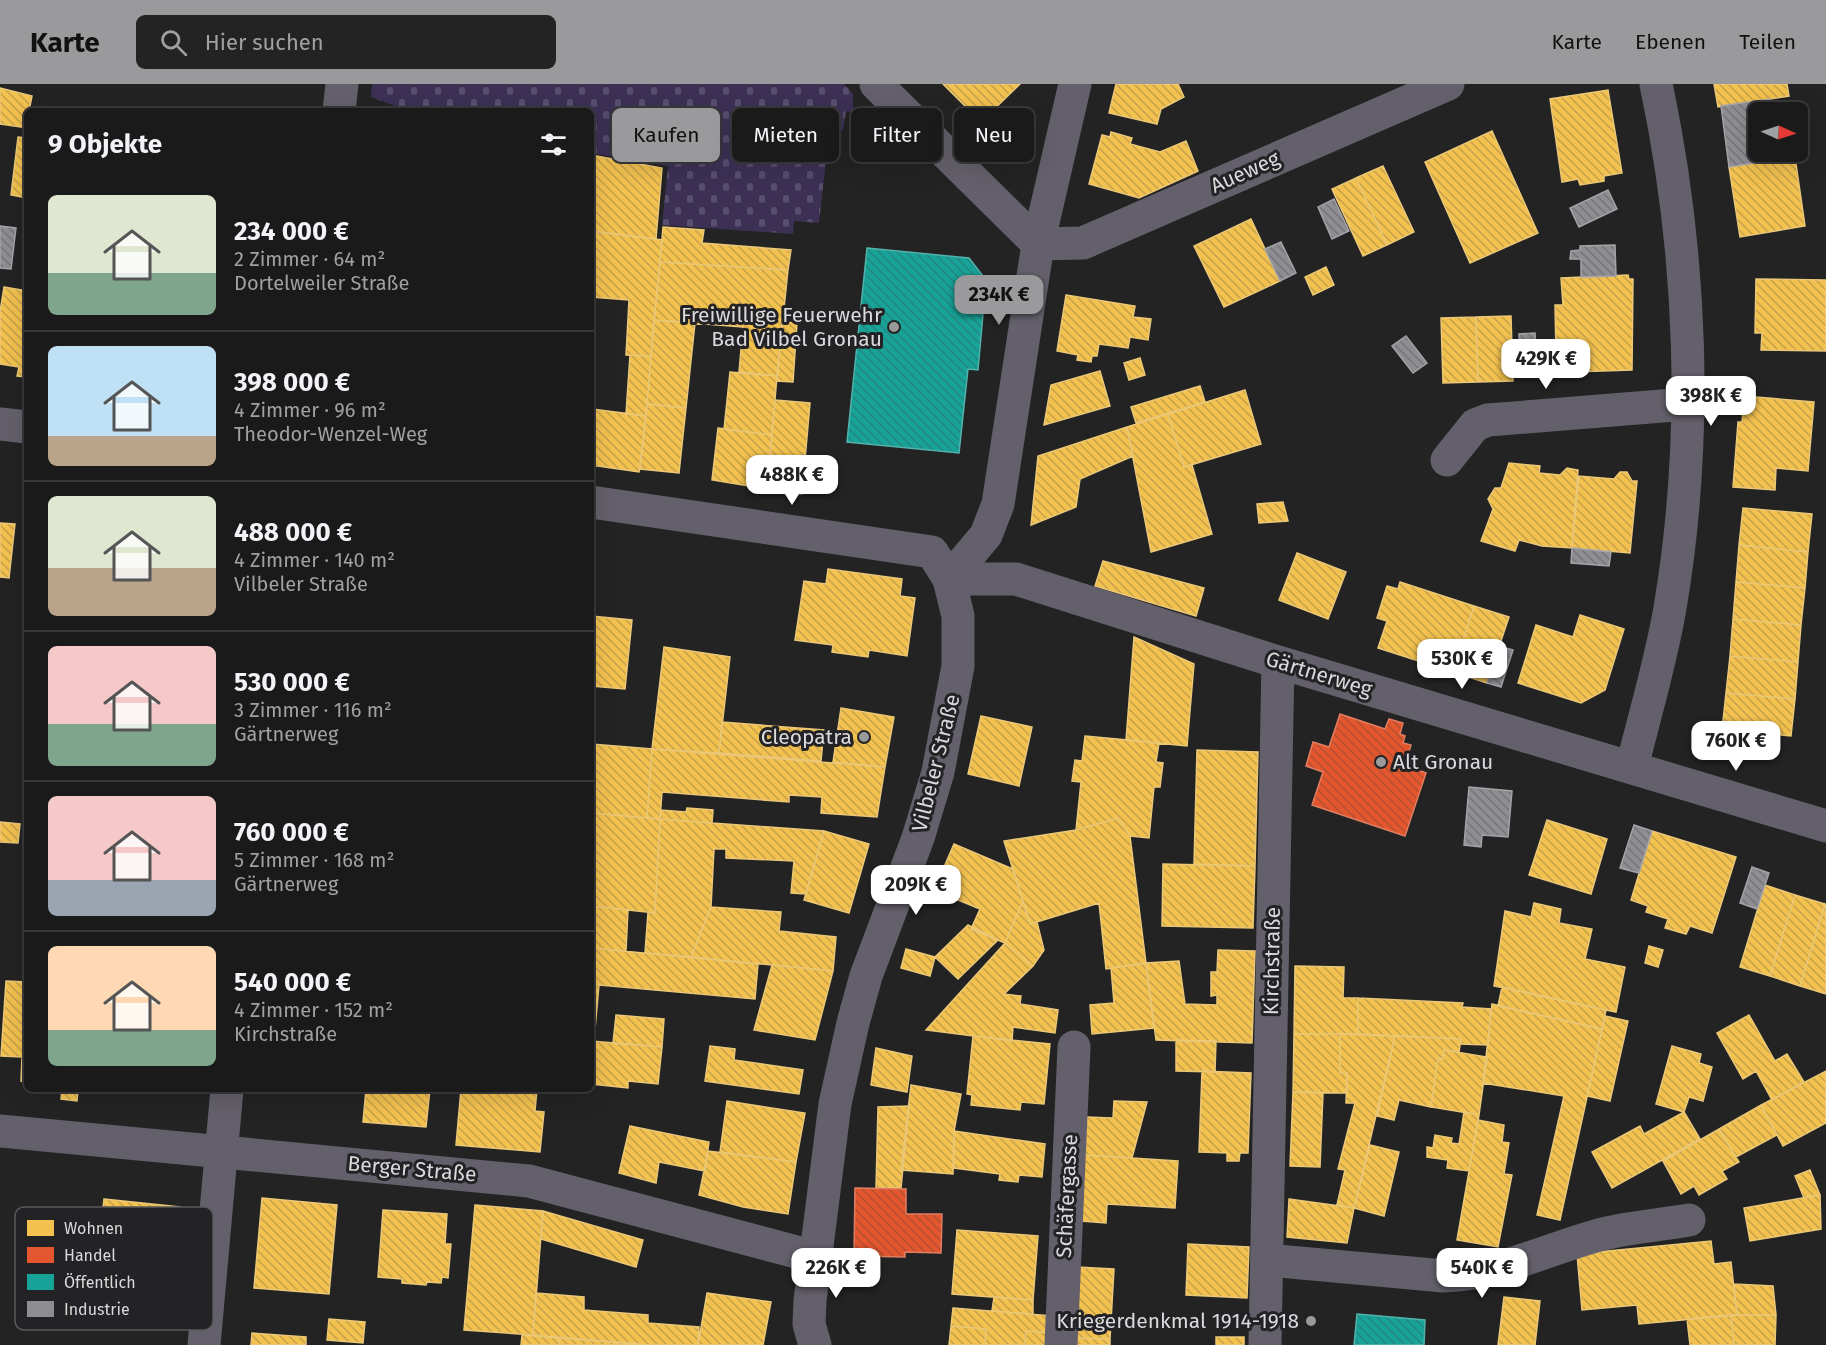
<!DOCTYPE html>
<html lang="de">
<head>
<meta charset="utf-8">
<style>
  :root { --surface:#1a1a1b; --page:#232324; --text:#f1f3f6; --muted:#9fa1a3; --line:#38383a; --accent:#9a999b }
  body { margin:0; font-family:"Fira Sans",sans-serif; background:var(--page); color:var(--text); height:100vh; display:flex; flex-direction:column; font-size:22px; white-space:nowrap }
  * { box-sizing:border-box; margin:0 }
  p { font-size:20px; color:var(--muted) }
  .icon { flex:none; width:33px; height:33px; fill:none; stroke:currentColor; stroke-width:2; stroke-linecap:round; stroke-linejoin:round }
  .map { position:relative; flex:1; overflow:hidden }
  .drawer { position:absolute; left:24px; top:24px; width:570px; height:984px; display:flex; flex-direction:column; background:var(--surface); border-radius:9px; box-shadow:0 6px 24px #0002,0 0 0 2px var(--line) }
  .drawer>* { flex:none }
  .banner { position:absolute; left:612px; top:24px; width:570px; height:54px; display:flex; gap:12px }
  .needle { width:39px; rotate:93deg }
  .tools { position:absolute; left:1748px; top:18px; display:grid; gap:12px }
  .tools a { display:grid; place-items:center; width:60px; height:60px; border-radius:9px; background:var(--surface); box-shadow:0 6px 24px #0002,0 0 0 2px var(--line); font-size:30px }
  .price { position:absolute; translate:-50% -51px; padding:0 14px; border-radius:12px; background:#fff; color:#222; font-size:20px; line-height:39px; filter:drop-shadow(0 2px 3px #0008) }
  .price::after { content:''; position:absolute; left:50%; top:36px; width:18px; height:14px; margin-left:-9px; background:inherit; clip-path:polygon(0 0,100% 0,50% 100%) }
  .price.on { background:var(--accent); color:#111 }
  ul { padding:0; list-style:none }
  li { display:flex; align-items:center; gap:18px; height:150px; padding:0 24px }
  li+li { border-top:2px solid var(--line) }
  li span { display:grid; place-items:center; flex:none; width:168px; height:120px; border-radius:9px; color:#555 }
  li>.icon { margin-inline-start:auto }
  span .icon { width:72px; height:72px; fill:#fffc; stroke-width:1 }
  li b { font-size:26px }
  h2 { display:flex; justify-content:space-between; align-items:center; height:72px; padding:0 24px; font-size:26px }
  .tag { padding:0 21px; border-radius:9px; background:var(--surface); box-shadow:0 6px 24px #0002,0 0 0 2px var(--line); font-size:21px; line-height:54px }
  .tag.on { background:var(--accent); color:#111 }
  header { display:flex; align-items:center; gap:36px; box-sizing:border-box; height:84px; padding:0 30px; background:var(--accent); color:#111 }
  header strong { font-size:28px }
  nav { display:flex; gap:33px; margin-inline-start:auto; font-size:21px }
  .search { width:420px; height:54px; background:var(--page); display:flex; align-items:center; gap:15px; box-sizing:border-box; padding:0 21px; border-radius:9px; color:var(--muted); font-size:22px }
  .map>svg:first-child { display:block }
</style>
</head>
<body>
<header>
<strong>Karte</strong>
<div class="search"><svg class="icon" aria-label="search" viewBox="0 0 24 24"><circle cx="10" cy="10" r="6"/><path d="M15 15l6 6"/></svg>Hier suchen</div>
<nav><a>Karte</a><a>Ebenen</a><a>Teilen</a></nav>
</header>
<div class="map">
<svg width="1826" height="1261" viewBox="0 0 1826 1261">
  <defs>
    <pattern id="cemetery-stones" width="16" height="16" patternUnits="userSpaceOnUse" patternTransform="scale(1.5)"><rect width="16" height="16" fill="#3c3155"/><path d="M2 7V4a2 2 0 0 1 4 0v3zM10 15v-3a2 2 0 0 1 4 0v3z" fill="#584e6d"/></pattern>
    <pattern id="homes-back-hatch" width="6" height="6" patternUnits="userSpaceOnUse" patternTransform="scale(1.5)"><rect width="6" height="6" fill="#f2c14e"/><path d="M-1 5l2 2M0 0l6 6M5-1l2 2" fill="none" stroke="#c6a14b"/></pattern>
    <pattern id="shops-back-hatch" width="6" height="6" patternUnits="userSpaceOnUse" patternTransform="scale(1.5)"><rect width="6" height="6" fill="#e4572e"/><path d="M-1 5l2 2M0 0l6 6M5-1l2 2" fill="none" stroke="#b35034"/></pattern>
    <pattern id="public-back-hatch" width="6" height="6" patternUnits="userSpaceOnUse" patternTransform="scale(1.5)"><rect width="6" height="6" fill="#17a398"/><path d="M-1 5l2 2M0 0l6 6M5-1l2 2" fill="none" stroke="#24867e"/></pattern>
    <pattern id="industry-back-hatch" width="6" height="6" patternUnits="userSpaceOnUse" patternTransform="scale(1.5)"><rect width="6" height="6" fill="#8d8d92"/><path d="M-1 5l2 2M0 0l6 6M5-1l2 2" fill="none" stroke="#76767a"/></pattern>
  </defs>
  <rect width="100%" height="100%" fill="#232324"/>
  <!-- cemetery -->
  <path fill="url(#cemetery-stones)" d="M372,0H844L853,10V28L846,27L843,46L829,48L819,139L794,137L793,150L662,141L668,82L591,69V27H409L371,13Z"/>
  <!-- homes -->
  <path fill="url(#homes-back-hatch)" stroke="#ebc878" stroke-width="1.5" d="M943,0H1020L981,38Z
    M1116,0H1178L1184,13L1161,25L1157,40L1109,29Z
    M1714,0H1787L1789,12L1718,23Z
    M0,4L32,12L29,27H27V44L0,40Z
    M1608,6L1622,89L1604,92V97L1580,101L1578,95L1562,98L1550,15Z
    M1492,47L1538,149L1470,179L1425,78Z
    M1111,48L1132,54L1130,60L1160,68L1186,57L1198,87L1139,114L1089,100L1102,51L1110,53Z
    M18,53L27,54V114L11,111Z
    M591,71L662,84L656,155L591,147Z
    M1795,73L1805,142L1740,153L1729,83Z
    M1383,82L1414,148L1387,161L1356,94Z
    M1356,94L1387,161L1363,172L1332,105Z
    M1251,135L1280,197L1224,223L1194,162Z
    M663,143L704,146L702,159L791,166L788,186L660,178Z
    M591,147L662,156L651,272L626,271L629,216L591,213Z
    M660,178L788,186L777,292L739,288L743,243L654,236Z
    M1326,183L1334,201L1313,211L1305,193Z
    M1628,191L1629,195H1633L1632,286L1572,288L1571,268H1556L1555,221H1563L1561,194Z
    M1756,195L1826,196V267L1761,266L1762,249H1755Z
    M4,203L27,207V293L17,292L19,283L0,280V228Z
    M1066,211L1135,222L1133,233L1151,235L1148,256L1130,253L1128,264L1099,260L1097,272H1092L1091,278L1077,276L1078,271L1057,267Z
    M1511,232L1513,297L1478,298L1476,233Z
    M1476,233L1478,298L1443,299L1441,234Z
    M654,236L695,239L686,324L647,320Z
    M782,238L797,239L793,298L777,297Z
    M630,271L651,272L646,332L626,330Z
    M1140,274L1145,291L1129,296L1124,279Z
    M1100,287L1110,322L1044,341L1051,301Z
    M730,288L777,292L772,351L724,345Z
    M1200,302L1205,318L1136,339L1131,323Z
    M1245,306L1261,360L1184,383L1168,330Z
    M1744,312L1814,318L1808,387L1776,384L1775,406L1733,403L1738,338H1742Z
    M775,316L810,319L802,410L767,405Z
    M647,320L686,324L679,389L640,385Z
    M592,325L646,332L639,388L591,381Z
    M1168,330L1184,383L1192,381L1212,450L1151,468L1127,343Z
    M1127,343L1133,372L1080,395L1076,423L1031,441L1038,372Z
    M718,344L772,351L767,405L712,396Z
    M1509,379L1540,382L1539,389L1560,391L1567,384L1578,386L1572,464L1542,462L1519,456L1515,467L1481,457L1493,425L1488,415L1495,404H1501Z
    M1620,388H1627L1632,397H1637L1630,469L1572,464L1579,392L1614,395Z
    M1283,418L1288,437L1259,439L1257,420Z
    M1743,424L1812,430L1808,468L1739,461Z
    M0,439L15,440L9,494L0,493Z
    M1739,461L1808,468L1805,504L1736,498Z
    M1297,469L1346,488L1328,535L1279,516Z
    M1103,477L1204,504L1196,532L1095,502Z
    M828,485L902,495L900,512L915,514L907,572L869,566L868,573L832,568L833,561L795,556L804,497L826,500Z
    M1400,498L1474,522L1453,588L1378,564L1387,537L1377,534L1387,502L1398,505Z
    M1736,498L1805,504L1801,541L1733,535Z
    M1474,522L1509,533L1487,599L1453,588Z
    M1580,531L1624,545L1605,606L1581,619L1518,599L1536,541L1573,553Z
    M591,532L632,536L625,605L591,602Z
    M1733,535L1801,541L1798,578L1730,572Z
    M1134,553L1194,580L1187,662L1126,656Z
    M664,563L730,573L719,669L652,665Z
    M1730,572L1798,578L1795,615L1726,609Z
    M1726,609L1795,615L1791,652L1722,646Z
    M841,624L894,633L885,683L833,678Z
    M981,632L1032,643L1019,702L968,690Z
    M722,638L824,646L821,677L719,669Z
    M1085,652L1159,659L1156,678L1163,679L1160,703H1154L1149,754L1130,752L1118,734L1076,746L1081,698L1072,697L1075,676L1082,677Z
    M591,660L652,665L647,734L591,729Z
    M652,665L885,683L877,733L821,729L822,713L789,711V718L662,708L660,735L647,734Z
    M1197,666L1258,668L1255,782L1194,780Z
    M687,724L713,726L712,739L660,735L661,726L686,728Z
    M591,729L660,735L655,829L591,822Z
    M1118,734L1130,752L1146,879L1106,885L1099,819L1030,840L1004,757L1076,746Z
    M660,735L712,739L824,747L806,810L791,809L794,777L726,774V765H714L711,823L691,873L645,869L648,828L655,829Z
    M1547,736L1607,755L1591,810L1529,791Z
    M0,738L20,740L18,759L0,758Z
    M824,747L869,760L849,829L804,816Z
    M1652,747L1736,773L1712,849L1690,842L1686,850L1665,844L1668,835L1646,828L1648,822L1631,816Z
    M954,760L1013,785L1023,817L1005,859L971,845L980,825L934,806Z
    M1163,780L1255,782L1253,844L1162,842Z
    M1765,801L1795,811L1770,892L1740,883Z
    M1795,811L1825,820L1800,902L1770,892Z
    M1023,817L1030,840L1037,838L1044,866L1033,882L1005,859Z
    M1534,819L1561,825L1559,839L1592,845L1585,875L1625,883L1616,928L1494,902L1505,827L1531,833Z
    M1825,820L1826,821V910L1800,902Z
    M591,822L628,826L626,867L591,864Z
    M711,823L781,828L779,847L836,853L833,887L691,873Z
    M968,841L998,856L958,895L935,873Z
    M1005,859L1033,882L1004,910L1021,912L1020,920L1058,926L1055,949L1013,943L1012,957L926,946Z
    M1649,862L1663,866L1658,883L1645,879Z
    M591,864L758,880L755,915L599,901L594,957H591Z
    M906,865L935,873L930,892L901,884Z
    M1218,866L1255,867L1252,959L1156,956L1146,879L1179,877L1185,920L1217,921V911L1211,912V888H1217Z
    M1146,879L1154,944L1092,950L1090,921L1114,919L1111,884Z
    M772,881L833,887L815,956L754,946Z
    M1295,882L1344,883L1343,914H1358V950H1294Z
    M6,897L27,898V998L21,997L22,973L1,972Z
    M1502,903L1606,926L1602,945L1498,922Z
    M1358,914L1463,919L1462,923L1491,925L1488,961L1460,960L1461,955L1358,950Z
    M1492,920L1602,945L1560,1136L1537,1131L1564,1012L1483,999Z
    M616,931L664,935L662,963L613,959Z
    M1749,931L1775,977L1787,970L1804,998L1772,1016L1756,987L1743,995L1717,949Z
    M1605,932L1628,937L1610,1017L1587,1012Z
    M1294,950H1340V989H1347V1009L1293,1008Z
    M1340,950L1395,952L1354,1124L1337,1121L1345,1086L1338,1085L1355,1019H1346L1347,989H1340Z
    M973,952L1050,960L1044,1020L1021,1018L1020,1026L971,1021L972,1011L967,1010Z
    M1395,952L1461,955L1459,968L1444,966L1443,975L1438,974L1431,1023L1399,1016L1394,1036L1377,1032Z
    M1176,956L1216,957L1215,988L1176,987Z
    M591,957L662,963L658,1000L628,997V1004L591,1000Z
    M710,962L735,965L734,976L803,986L799,1010L705,997Z
    M1672,962L1701,970L1699,979L1712,983L1703,1017L1689,1013L1684,1028L1656,1020Z
    M876,964L912,972L907,1008L871,1001Z
    M1444,966L1487,973L1479,1031L1431,1023L1438,974L1443,975Z
    M1202,987L1251,989L1248,1069H1240L1239,1077H1227V1069L1199,1068Z
    M1826,987V1039L1783,1062L1761,1021Z
    M911,1001L961,1010L954,1047L953,1090L901,1086Z
    M62,1005H78L77,1017L61,1015Z
    M366,1005H430L426,1043L363,1038Z
    M461,1005H537L535,1027L544,1028L540,1068L456,1061Z
    M1293,1008L1323,1009L1320,1083L1290,1082Z
    M727,1017L805,1029L796,1078L720,1068Z
    M1114,1017L1147,1018L1132,1074L1085,1071L1087,1033L1113,1034Z
    M1761,1021L1777,1051L1736,1073L1719,1045Z
    M909,1022L901,1104H876L878,1023Z
    M1464,1028L1479,1031L1469,1087L1447,1084L1448,1076L1427,1073V1063L1433,1064L1435,1051L1452,1054L1451,1059L1459,1060Z
    M1684,1028L1700,1055L1612,1104L1592,1068L1640,1042L1644,1050Z
    M1478,1036L1504,1041L1502,1058L1509,1059L1504,1090L1512,1091L1498,1163L1457,1156Z
    M630,1042L709,1058L705,1087L659,1078L656,1099L619,1089Z
    M1719,1045L1739,1078L1722,1087L1727,1095L1699,1111L1694,1102L1681,1110L1663,1077Z
    M954,1047L1045,1060L1042,1093L1019,1091L1018,1098L999,1096L1000,1090L954,1084Z
    M1370,1061L1399,1068L1384,1132L1354,1124Z
    M708,1067L796,1078L788,1130L743,1123L699,1111Z
    M1085,1071L1178,1077L1175,1124L1107,1120L1106,1139L1081,1137Z
    M1810,1086L1820,1111L1804,1114L1795,1092Z
    M1820,1111L1821,1145L1750,1157L1744,1124Z
    M262,1114L337,1121L329,1210L254,1204Z
    M104,1115L180,1123L169,1226L92,1219Z
    M1289,1115L1354,1124L1347,1159L1287,1153Z
    M475,1121L543,1127L533,1251L464,1246Z
    M383,1126L447,1130L445,1160H451L448,1194L442,1193L441,1199L427,1198L426,1201L402,1199V1195L378,1193Z
    M543,1127L643,1156L636,1183L541,1155Z
    M957,1146L1038,1152L1033,1216L952,1210Z
    M1711,1157L1714,1180L1731,1178L1737,1231L1639,1240L1637,1221L1582,1226L1577,1170Z
    M1188,1160L1249,1163L1247,1214L1186,1211Z
    M1077,1183L1114,1185L1110,1255L1074,1254Z
    M1734,1200L1773,1202L1776,1231H1737Z
    M536,1209L584,1213V1226L648,1231V1239L699,1243L698,1261H649L533,1251Z
    M707,1209L771,1218L763,1261H698Z
    M994,1213L1033,1216V1230L992,1227Z
    M1504,1213L1540,1217L1535,1261H1498Z
    M953,1224L1052,1232L1051,1249L1026,1247L1025,1261H985L986,1245L951,1242Z
    M1731,1231H1776L1775,1261H1734Z
    M1731,1231L1734,1261H1690L1687,1235Z
    M329,1235L365,1238L363,1259L327,1256Z
    M951,1242L986,1245L985,1261H949Z
    M1026,1247L1051,1249V1261H1025Z
    M252,1249L306,1253V1261H251Z
    M522,1251L560,1254L559,1261H521Z
    M1216,1253H1244V1261H1216Z
    M560,1254L649,1261H559Z
    M1074,1254L1110,1255V1261H1073Z"/>
  <!-- shops -->
  <path fill="url(#shops-back-hatch)" stroke="#e17e62" stroke-width="1.5" d="M1340,630L1385,645L1389,635L1403,639L1400,650L1405,652L1403,659L1411,661L1405,681L1426,689L1405,752L1312,721L1323,688L1306,682L1313,658L1329,663Z
    M855,1104L906,1105V1130H942L941,1169L905,1168V1173L854,1172Z"/>
  <!-- public -->
  <path fill="url(#public-back-hatch)" stroke="#52b3ac" stroke-width="1.5" d="M867,164L969,174L986,196L978,286L968,285L959,369L847,358Z
    M1357,1230L1425,1236L1424,1261H1354Z"/>
  <!-- industry -->
  <path fill="url(#industry-back-hatch)" stroke="#a4a4a8" stroke-width="1.5" d="M1770,15L1772,28H1758L1760,78L1729,83L1721,22Z
    M1608,106L1617,125L1579,143L1570,124Z
    M1334,115L1349,147L1332,155L1318,123Z
    M0,142L16,144L11,185L0,184Z
    M1281,158L1296,189L1280,197L1265,165Z
    M1615,161L1616,192L1581,193V175H1570L1571,167L1580,166V162Z
    M1535,249L1537,282L1520,283L1519,250Z
    M1406,252L1427,279L1413,289L1392,262Z
    M1572,464L1611,468L1609,482L1571,479Z
    M1499,562L1513,566L1501,603L1487,599Z
    M1469,703L1512,707L1508,753L1482,751L1481,763L1464,761Z
    M1634,741L1652,747L1639,789L1620,784Z
    M1752,783L1769,789L1757,825L1740,819Z"/>
  <g fill="none" stroke-linecap="round" stroke-linejoin="round">
    <!-- minor -->
    <path stroke="#64606b" stroke-width="33" d="M876,0L1038,160L1083,159L1448,0
      M339,27L342,0
      M0,340L27,343
      M1447,376L1475,341L1488,336L1687,320
      M591,418L932,468L949,495L958,532V582L938,688L918,754L866,892L853,939L835,1020L810,1217L809,1240L815,1261
      M949,495H1016L1278,578L1826,742
      M949,495L986,451L998,420L1038,160L1075,0
      M1632,683C1645,630 1661,577 1670,524C1699,352 1692,170 1656,0
      M0,1047L529,1097L815,1173
      M1267,1176L1444,1192C1501,1190 1549,1164 1603,1150C1631,1143 1661,1141 1689,1136
      M204,1261L227,1005
      M1061,1261L1074,963
      M1265,1261L1278,578"/>
  </g>
  <!-- markers -->
  <g fill="#9a999b" stroke="#232225" stroke-width="2">
    <circle cx="894" cy="243" r="6"/>
    <circle cx="864" cy="653" r="6"/>
    <circle cx="1381" cy="678" r="6"/>
    <circle cx="1311" cy="1237" r="6"/>
  </g>
  <g text-anchor="middle" dominant-baseline="central" stroke-width="6" stroke-linejoin="round" paint-order="stroke">
    <!-- street labels -->
    <g font-size="21" fill="#dad9db" stroke="#232225">
      <text transform="translate(1245 88) rotate(-24)">Aueweg</text>
      <text transform="translate(1319 590) rotate(17)">Gärtnerweg</text>
      <text transform="translate(936 679) rotate(-76)">Vilbeler Straße</text>
      <text transform="translate(1272 877) rotate(-89)">Kirchstraße</text>
      <text transform="translate(412 1085) rotate(5)">Berger Straße</text>
      <text transform="translate(1067 1112) rotate(-87)">Schäfergasse</text>
    </g>
    <!-- poi labels -->
    <g font-size="21" fill="#dad9db" stroke="#232225" text-anchor="end">
      <text x="882" y="231">Freiwillige Feuerwehr<tspan x="882" dy="24">Bad Vilbel Gronau</tspan></text>
      <text x="852" y="653">Cleopatra</text>
      <text x="1393" y="678" text-anchor="start">Alt Gronau</text>
      <text x="1299" y="1237">Kriegerdenkmal 1914-1918</text>
    </g>
  </g>
  <!-- legend -->
  <rect x="15" y="1123" width="198" height="123" rx="9" fill="#232225" stroke="#5a595c" stroke-width="1.5"/>
  <rect x="27" y="1136" width="27" height="16" fill="#f2c14e"/>
  <rect x="27" y="1163" width="27" height="16" fill="#e4572e"/>
  <rect x="27" y="1190" width="27" height="16" fill="#17a398"/>
  <rect x="27" y="1217" width="27" height="16" fill="#8d8d92"/>
  <g font-size="16" fill="#dad9db">
    <text x="64" y="1150">Wohnen</text>
    <text x="64" y="1177">Handel</text>
    <text x="64" y="1204">Öffentlich</text>
    <text x="64" y="1231">Industrie</text>
  </g>
</svg>
<div class="tools">
<a><svg class="needle" viewBox="-14 -14 28 28"><path d="M0-13l5 13h-10z" fill="#e53935"/><path d="M0 13l5-13h-10z" fill="#9fa1a3"/></svg></a>
</div>
<b class="price on" style="left:999px;top:242px">234K €</b>
<b class="price" style="left:1546px;top:306px">429K €</b>
<b class="price" style="left:1711px;top:343px">398K €</b>
<b class="price" style="left:792px;top:422px">488K €</b>
<b class="price" style="left:1462px;top:606px">530K €</b>
<b class="price" style="left:1736px;top:688px">760K €</b>
<b class="price" style="left:916px;top:832px">209K €</b>
<b class="price" style="left:836px;top:1215px">226K €</b>
<b class="price" style="left:1482px;top:1215px">540K €</b>
<div class="banner">
<a class="tag on">Kaufen</a>
<a class="tag">Mieten</a>
<a class="tag">Filter</a>
<a class="tag">Neu</a>
</div>
<section class="drawer">
<h2>9 Objekte<svg class="icon" aria-label="filters" viewBox="0 0 24 24"><path d="M4 7h16M4 17h16"/><circle cx="9" cy="7" r="2"/><circle cx="15" cy="17" r="2"/></svg></h2>
<ul>
<li><span style="background:linear-gradient(#dfe7d0 65%,#7fa58c 0)"><svg class="icon" aria-label="home" viewBox="0 0 24 24"><path d="M3 11l9-7 9 7M6 9v11h12V9"/></svg></span><div><b>234 000 €</b><p>2 Zimmer · 64 m²</p><p>Dortelweiler Straße</p></div></li>
<li><span style="background:linear-gradient(#bfe0f5 75%,#b9a48a 0)"><svg class="icon" aria-label="home" viewBox="0 0 24 24"><path d="M3 11l9-7 9 7M6 9v11h12V9"/></svg></span><div><b>398 000 €</b><p>4 Zimmer · 96 m²</p><p>Theodor-Wenzel-Weg</p></div></li>
<li><span style="background:linear-gradient(#dfe7d0 60%,#b9a48a 0)"><svg class="icon" aria-label="home" viewBox="0 0 24 24"><path d="M3 11l9-7 9 7M6 9v11h12V9"/></svg></span><div><b>488 000 €</b><p>4 Zimmer · 140 m²</p><p>Vilbeler Straße</p></div></li>
<li><span style="background:linear-gradient(#f6c9c9 65%,#7fa58c 0)"><svg class="icon" aria-label="home" viewBox="0 0 24 24"><path d="M3 11l9-7 9 7M6 9v11h12V9"/></svg></span><div><b>530 000 €</b><p>3 Zimmer · 116 m²</p><p>Gärtnerweg</p></div></li>
<li><span style="background:linear-gradient(#f6c9c9 70%,#9aa5b1 0)"><svg class="icon" aria-label="home" viewBox="0 0 24 24"><path d="M3 11l9-7 9 7M6 9v11h12V9"/></svg></span><div><b>760 000 €</b><p>5 Zimmer · 168 m²</p><p>Gärtnerweg</p></div></li>
<li><span style="background:linear-gradient(#ffd9b3 70%,#7fa58c 0)"><svg class="icon" aria-label="home" viewBox="0 0 24 24"><path d="M3 11l9-7 9 7M6 9v11h12V9"/></svg></span><div><b>540 000 €</b><p>4 Zimmer · 152 m²</p><p>Kirchstraße</p></div></li>
</ul>
</section>
</div>
</body>
</html>
